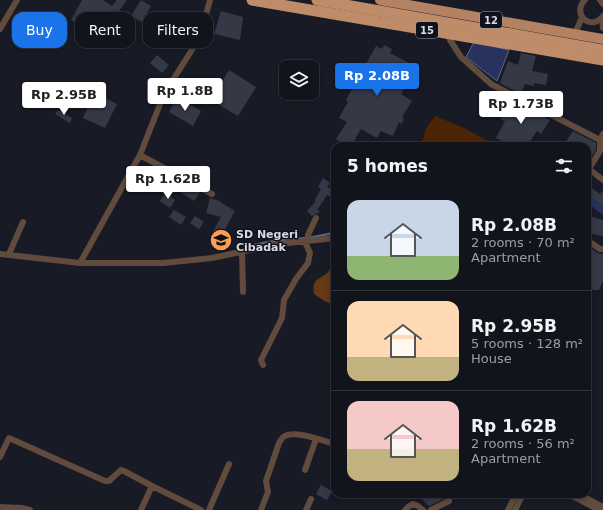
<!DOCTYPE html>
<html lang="en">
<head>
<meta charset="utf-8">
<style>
  :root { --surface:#12141c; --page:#1b1d25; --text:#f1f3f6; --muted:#9c9ea3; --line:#31333b; --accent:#1a73e8 }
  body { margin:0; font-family:"DejaVu Sans",sans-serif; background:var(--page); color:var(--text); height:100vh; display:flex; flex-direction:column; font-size:15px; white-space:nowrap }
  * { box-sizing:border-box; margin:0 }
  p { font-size:13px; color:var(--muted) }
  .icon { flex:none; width:22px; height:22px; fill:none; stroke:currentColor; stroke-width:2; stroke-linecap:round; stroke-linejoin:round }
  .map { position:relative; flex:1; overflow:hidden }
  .sheet { position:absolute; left:331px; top:142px; width:260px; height:356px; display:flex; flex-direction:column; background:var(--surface); border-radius:12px; box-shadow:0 2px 6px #0003,0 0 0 1px var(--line) }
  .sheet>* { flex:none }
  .hud { position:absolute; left:12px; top:12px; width:259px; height:36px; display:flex; gap:8px }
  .fabs { position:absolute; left:279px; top:60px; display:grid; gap:8px }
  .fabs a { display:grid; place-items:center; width:40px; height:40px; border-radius:8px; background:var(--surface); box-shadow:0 2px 6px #0003,0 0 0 1px var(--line); font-size:20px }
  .price { position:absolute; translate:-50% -34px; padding:0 9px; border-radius:4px; background:#fff; color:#222; font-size:13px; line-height:26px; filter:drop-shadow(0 1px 2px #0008) }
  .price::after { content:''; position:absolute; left:50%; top:24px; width:12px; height:9px; margin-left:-6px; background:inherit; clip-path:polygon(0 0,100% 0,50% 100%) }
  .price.current { background:var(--accent); color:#fff }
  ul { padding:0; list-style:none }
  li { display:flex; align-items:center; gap:12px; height:100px; padding:0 16px }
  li+li { border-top:1px solid var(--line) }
  li span { display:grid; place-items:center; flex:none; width:112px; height:80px; border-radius:12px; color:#555 }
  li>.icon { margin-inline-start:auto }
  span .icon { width:48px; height:48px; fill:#fffc; stroke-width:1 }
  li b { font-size:17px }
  h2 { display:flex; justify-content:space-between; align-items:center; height:48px; padding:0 16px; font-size:17px }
  .pill { padding:0 14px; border-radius:12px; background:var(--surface); box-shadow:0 2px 6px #0003,0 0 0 1px var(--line); font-size:14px; line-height:36px }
  .pill.current { background:var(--accent); color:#fff }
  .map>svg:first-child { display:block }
</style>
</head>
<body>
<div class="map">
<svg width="603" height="510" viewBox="0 0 603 510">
  <rect width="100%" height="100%" fill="#181b26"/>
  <!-- green -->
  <path fill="#4c2505" d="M435,116L462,127L488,141L484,146H418L424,137L425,130Z"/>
  <!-- forest -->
  <path fill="#653816" d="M335,260V306L323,300L314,294C312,280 317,280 326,274C330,271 332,265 335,260Z"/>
  <!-- water -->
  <path fill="#28325e" stroke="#5d6586" d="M474,42L509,50L497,81L466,57Z"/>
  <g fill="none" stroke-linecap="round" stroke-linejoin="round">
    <!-- stream -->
    <path stroke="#5d6586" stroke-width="2" d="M253,245C280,238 309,241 335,232"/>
    <!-- canal -->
    <path stroke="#28325e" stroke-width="7" d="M587,198L603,211"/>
  </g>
  <!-- building -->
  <path fill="#353945" d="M82,0H103L112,6L117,0H127L113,19L102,11L89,33L82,29L83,27L71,20Z
    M141,0L151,6L142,22L131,16Z
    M221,11L243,17L240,40L214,34Z
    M158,25L170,36L165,42L153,30Z
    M384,45L392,49L390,53L415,66L401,94L412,101L402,117L404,118L402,124L399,122L393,136L381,131L377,138L361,129L351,146H348L336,139L347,122L339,118L348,102L346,100L376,46L382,49Z
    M521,53L536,56L532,71L548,74L546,85L534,83V86L525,84L520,94L500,83L508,61L518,65Z
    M157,55L169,65L162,73L150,63Z
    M229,70L256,87L238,116L211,100Z
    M79,83L88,90L117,104L105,128L83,118L89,104L80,99L77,107L68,103Z
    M177,97L201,111L193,126L169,112Z
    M513,100L550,120L541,134L537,131L527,146H513L496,138L505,121L500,119L507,107Z
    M58,110L72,118L70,123L55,114Z
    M573,131L596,143V150L588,162L587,146H563Z
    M323,178L330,183L327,187L335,192V200L327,195L317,210L320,212L312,216L307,211L316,201H314L321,189L318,187Z
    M175,179L200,193L194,201L171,186Z
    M589,186L600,194L603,190V206L587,194V189Z
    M165,193L175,200L170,208L160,201Z
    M210,198L220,201V202L235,211L220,238L212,233L221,217L206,213Z
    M174,210L186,217L181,225L169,217Z
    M587,215L603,220V236L588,233L589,226H587Z
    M195,216L204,222L199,229L190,223Z
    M587,245L597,253L603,254V281L599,290H588L591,285L587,283Z
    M321,485L332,491L327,500L316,494Z
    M427,494H445L448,497L429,506L422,499Z"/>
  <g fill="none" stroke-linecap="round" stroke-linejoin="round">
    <!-- minor -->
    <path stroke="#604b3d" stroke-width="6" d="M585,0C571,14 591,32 603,16
      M600,0L603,4
      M602,18L603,28
      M0,29L17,0
      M446,32L450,40L461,57L491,84L600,140
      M575,34L582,17
      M140,155L212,194
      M589,169L603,180
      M587,172L600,151V140L603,134
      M587,240L600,249H603
      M308,241V235L316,218
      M242,252L243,292
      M0,254L80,263H163L212,258L278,244L335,238
      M9,254L23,222
      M80,263L140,155L164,94L200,37L210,0
      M263,365L261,360L282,318L284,300L296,279L308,263L310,253L305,242
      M0,457L9,438L105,481H109L121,470L124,471L152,486
      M305,470L316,439
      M334,486L335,484
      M569,494L599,510
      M578,494L603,507
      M0,507L22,508L30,510
      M141,510L152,486L201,510
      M209,510L229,464
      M261,510L268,492L266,481L279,443C281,440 282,437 285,436C296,430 323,441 335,444
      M306,510L311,499
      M405,510L408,507L413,504L418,506L423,510
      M431,510L449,501
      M508,510L516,494
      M515,510L523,494"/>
    <!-- trunk -->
    <path stroke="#b28263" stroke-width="10" d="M380,0L603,39"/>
    <!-- motorway -->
    <path stroke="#bf8c69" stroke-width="11" d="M317,0L603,50"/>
    <!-- motorway-bridge -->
    <path stroke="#bf8c69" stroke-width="11" d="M252,0L603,60"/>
  </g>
  <!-- icons -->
  <defs>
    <g id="school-disc" transform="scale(1.15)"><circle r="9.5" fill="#fd9c56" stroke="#0f121c"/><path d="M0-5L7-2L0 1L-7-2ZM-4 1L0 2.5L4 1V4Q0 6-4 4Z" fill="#111"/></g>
  </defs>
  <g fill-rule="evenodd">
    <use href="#school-disc" x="221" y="240"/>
  </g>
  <g text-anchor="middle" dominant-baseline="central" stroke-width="3" stroke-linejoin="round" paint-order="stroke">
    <!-- shield labels -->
    <g fill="#0f121c" stroke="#9c9fa7" stroke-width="1">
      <rect x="480" y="12" width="22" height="16" rx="3"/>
      <rect x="416" y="22" width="22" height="16" rx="3"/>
    </g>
    <g font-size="10" font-weight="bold" fill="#d9dbe3">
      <text x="491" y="20">12</text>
      <text x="427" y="30">15</text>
    </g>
    <!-- poi labels -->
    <g font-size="11" font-weight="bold" fill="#d9dbe3" stroke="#0f121c" text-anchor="start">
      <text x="236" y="234">SD Negeri<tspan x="236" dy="13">Cibadak</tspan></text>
    </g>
  </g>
</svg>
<div class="fabs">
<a><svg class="icon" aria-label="layers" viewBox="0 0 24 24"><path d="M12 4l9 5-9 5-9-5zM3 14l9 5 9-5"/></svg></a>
</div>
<b class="price current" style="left:377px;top:97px">Rp 2.08B</b>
<b class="price" style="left:185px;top:112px">Rp 1.8B</b>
<b class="price" style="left:64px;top:116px">Rp 2.95B</b>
<b class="price" style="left:521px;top:125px">Rp 1.73B</b>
<b class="price" style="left:168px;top:200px">Rp 1.62B</b>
<div class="hud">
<a class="pill current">Buy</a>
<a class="pill">Rent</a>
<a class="pill">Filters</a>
</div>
<section class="sheet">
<h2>5 homes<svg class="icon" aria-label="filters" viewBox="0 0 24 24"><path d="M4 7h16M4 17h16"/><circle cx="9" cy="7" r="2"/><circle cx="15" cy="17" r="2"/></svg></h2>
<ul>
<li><span style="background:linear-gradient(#c9d6e8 70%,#8fb573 0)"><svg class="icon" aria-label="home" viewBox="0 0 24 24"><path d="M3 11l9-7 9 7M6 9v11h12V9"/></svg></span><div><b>Rp 2.08B</b><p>2 rooms · 70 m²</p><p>Apartment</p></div></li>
<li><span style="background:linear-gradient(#ffd9b3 70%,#c2b280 0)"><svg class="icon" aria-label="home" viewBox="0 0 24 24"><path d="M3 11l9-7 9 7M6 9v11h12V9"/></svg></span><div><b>Rp 2.95B</b><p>5 rooms · 128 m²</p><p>House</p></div></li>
<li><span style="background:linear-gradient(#f6c9c9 60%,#c2b280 0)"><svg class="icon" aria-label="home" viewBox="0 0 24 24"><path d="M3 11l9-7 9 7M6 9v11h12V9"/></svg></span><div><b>Rp 1.62B</b><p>2 rooms · 56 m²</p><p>Apartment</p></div></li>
</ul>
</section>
</div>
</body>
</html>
